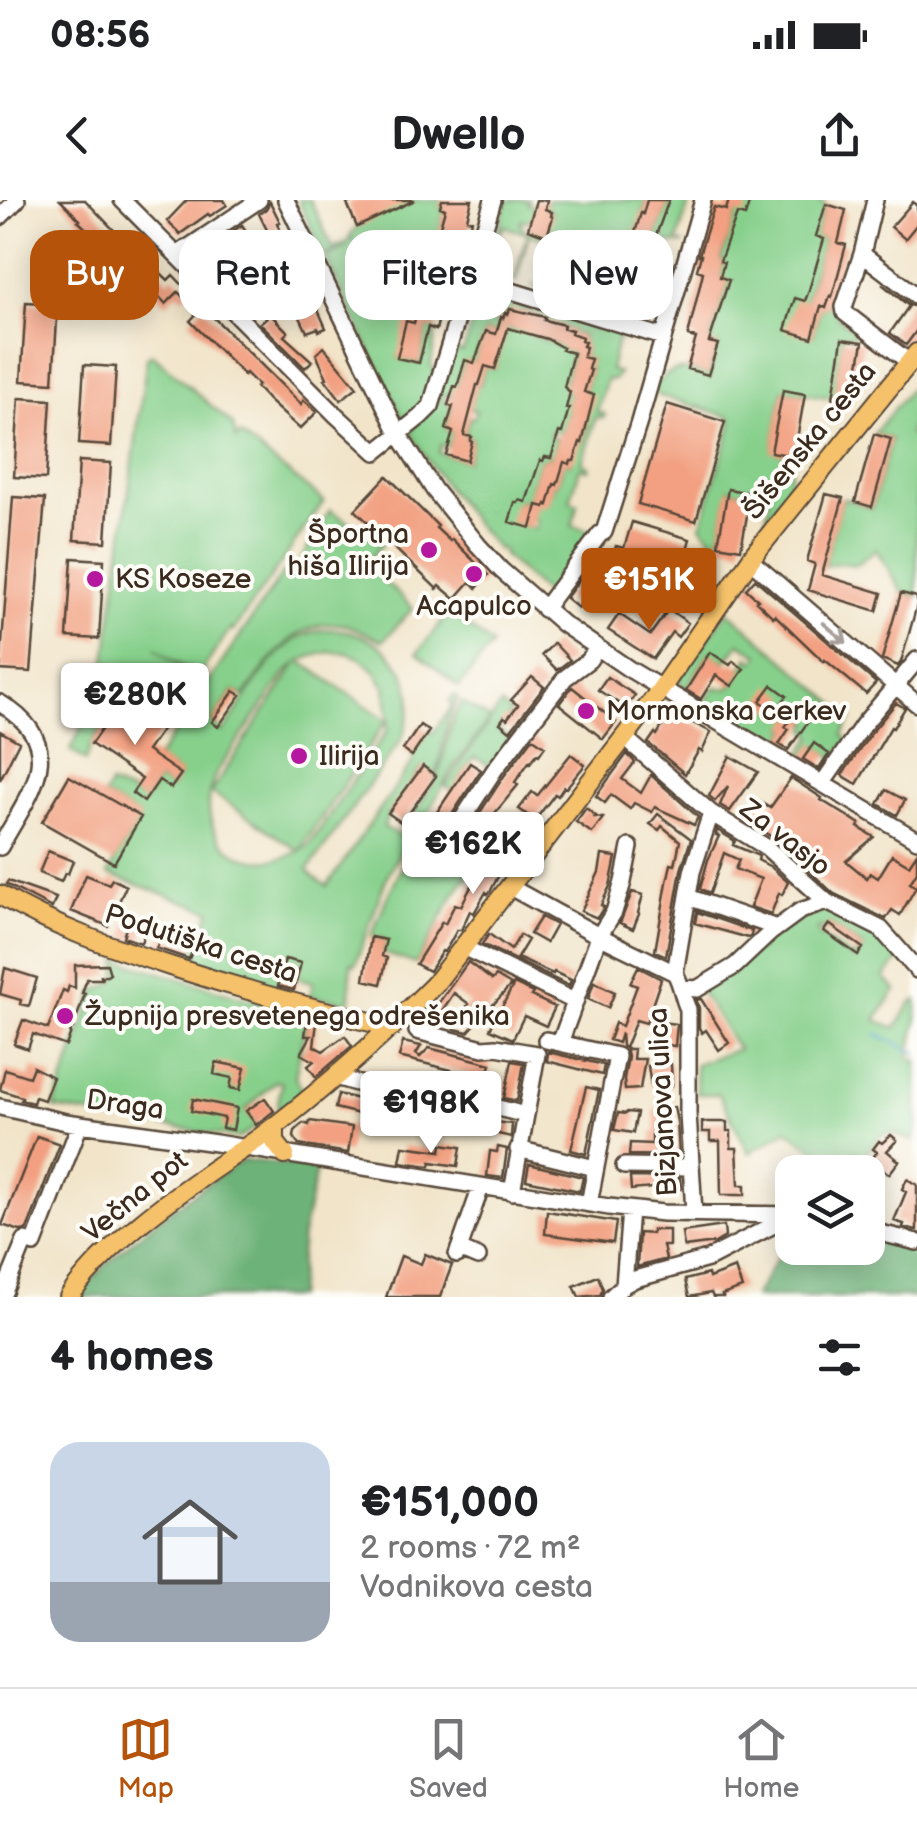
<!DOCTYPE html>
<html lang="en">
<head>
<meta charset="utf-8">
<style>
  :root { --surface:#fff; --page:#f6f6f6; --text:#202124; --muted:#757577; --line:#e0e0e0; --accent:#b45309 }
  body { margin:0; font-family:"Balsamiq Sans",sans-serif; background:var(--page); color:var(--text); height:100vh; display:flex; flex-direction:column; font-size:38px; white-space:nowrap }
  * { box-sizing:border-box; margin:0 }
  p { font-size:32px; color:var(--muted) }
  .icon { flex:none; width:55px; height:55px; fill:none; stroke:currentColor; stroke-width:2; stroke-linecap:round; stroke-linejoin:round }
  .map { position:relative; height:1097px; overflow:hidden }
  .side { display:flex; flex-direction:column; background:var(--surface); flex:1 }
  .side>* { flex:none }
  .hud { position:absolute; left:30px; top:30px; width:858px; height:90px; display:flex; gap:20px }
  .buttons { position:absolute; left:775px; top:955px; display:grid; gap:20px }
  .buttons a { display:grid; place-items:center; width:110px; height:110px; border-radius:20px; background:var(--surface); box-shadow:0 5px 25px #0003; font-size:50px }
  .price { position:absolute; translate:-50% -85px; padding:0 22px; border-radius:10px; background:#fff; color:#222; font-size:32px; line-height:65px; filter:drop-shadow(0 2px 5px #0008) }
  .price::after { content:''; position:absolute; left:50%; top:60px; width:30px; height:22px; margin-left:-15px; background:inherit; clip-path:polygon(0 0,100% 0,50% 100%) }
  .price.active { background:var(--accent); color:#fff }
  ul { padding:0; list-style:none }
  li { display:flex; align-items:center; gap:30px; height:250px; padding:0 50px }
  li span { display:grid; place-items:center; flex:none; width:280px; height:200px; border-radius:30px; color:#555 }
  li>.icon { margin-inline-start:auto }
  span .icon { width:120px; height:120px; fill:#fffc; stroke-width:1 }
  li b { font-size:42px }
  h2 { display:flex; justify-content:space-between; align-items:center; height:120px; padding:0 50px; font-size:42px }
  .tag { padding:0 35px; border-radius:30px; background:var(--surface); box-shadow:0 5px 25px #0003; font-size:35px; line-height:90px }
  .tag.active { background:var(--accent); color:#fff }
  .status { display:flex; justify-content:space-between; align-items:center; height:70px; padding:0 50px; background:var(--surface); direction:ltr }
  .status svg { height:28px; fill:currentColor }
  header { display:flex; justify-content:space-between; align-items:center; height:130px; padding:0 50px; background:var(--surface); font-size:45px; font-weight:600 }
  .dock { display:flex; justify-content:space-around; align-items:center; height:140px; border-top:2px solid var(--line); background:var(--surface); font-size:28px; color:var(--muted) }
  .dock a { display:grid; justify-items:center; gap:5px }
  .dock .active { color:var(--accent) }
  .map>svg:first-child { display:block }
</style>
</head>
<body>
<div class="status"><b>08:56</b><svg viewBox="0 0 49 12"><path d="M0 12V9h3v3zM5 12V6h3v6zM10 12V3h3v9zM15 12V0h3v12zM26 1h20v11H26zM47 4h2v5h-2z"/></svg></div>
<header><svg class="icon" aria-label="back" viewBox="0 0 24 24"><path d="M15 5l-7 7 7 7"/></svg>Dwello<svg class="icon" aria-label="share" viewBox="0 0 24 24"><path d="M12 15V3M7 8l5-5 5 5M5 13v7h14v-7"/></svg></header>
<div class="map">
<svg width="917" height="1097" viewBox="0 0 917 1097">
  <rect width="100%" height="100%" fill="#fdfcf7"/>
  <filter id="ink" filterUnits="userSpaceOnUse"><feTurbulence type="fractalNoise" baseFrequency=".01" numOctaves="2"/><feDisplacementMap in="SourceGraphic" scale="20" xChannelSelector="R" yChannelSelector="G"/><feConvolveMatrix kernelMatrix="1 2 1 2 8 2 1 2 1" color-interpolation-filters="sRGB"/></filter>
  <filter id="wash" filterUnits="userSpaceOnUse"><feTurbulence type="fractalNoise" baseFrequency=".0048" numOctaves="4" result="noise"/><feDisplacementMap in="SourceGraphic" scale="40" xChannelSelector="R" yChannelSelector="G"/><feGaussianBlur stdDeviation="2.25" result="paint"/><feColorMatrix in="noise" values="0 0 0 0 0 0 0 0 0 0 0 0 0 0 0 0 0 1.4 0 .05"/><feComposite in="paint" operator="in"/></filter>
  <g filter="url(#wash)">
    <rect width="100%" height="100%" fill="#f1e4c9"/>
    <!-- green -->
    <path fill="#87d08c" stroke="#617d55" stroke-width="2.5" fill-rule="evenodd" d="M298,0H310L333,48L352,39L349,37L357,27L406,0H442L440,7L445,9L414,123L398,158L419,163L428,127L436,129L431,166L436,171L429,203L405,223L326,59L348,45L324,56Z
      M507,0H529L528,4L535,6L530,22L522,19L520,24L523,25L522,29L528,31L551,16L552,11L545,9L547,0H647L634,36L622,39L609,79L601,77L594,91L587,89L585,95L612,104L619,82L626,84L635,61H637L644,39L655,43L654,47L647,46L629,107L635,110L634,116L532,86L533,84L542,86L554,41L529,35L516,81L514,80L527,34L503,26L488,72H486Z
      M667,0H690L677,42L684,44H674L655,38L669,2Z
      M750,0H820V2L826,4L816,36L824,39L805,101L812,138L821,106L826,107L830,96L841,99L836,116L859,135H843L833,198L783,190L772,251L794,256L788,290L783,293L765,324L771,290L757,288L751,293L729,289L718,345L701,326L732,223L731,217L657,195L652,187C674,165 680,168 709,175L718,145L709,142L729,81L720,77L724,63L721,60L737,14Z
      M475,87L629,132L628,139L618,137L610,170L619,173L614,180L607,179L597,212L605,214L604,218L596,217L582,263L589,266L588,270L580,268L570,301L578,304L572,326L588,330L592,340L551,391L543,392L502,354L504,352L501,348L498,350C465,314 436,275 411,233L454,150L463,152L480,94L471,91ZM522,110L544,117V120L563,125V128L571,130V133L582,136L581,141L584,142L583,146L586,147L583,157L591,160L588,169L591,170L584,192L585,223L588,224L582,242H580L570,264L564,262L558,284H554L548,304L537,305L533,319L538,320L535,329L510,321L520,300L526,302L540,260L543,261L545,257L551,258L557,238L550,236L552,230L562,233L569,208L567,207L570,192L564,186L573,153L563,150V147L532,135V133L498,127L499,124L492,122L493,116L503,118L504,113L520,112ZM486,131L504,136L495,169L485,166L480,185H477L470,208L476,211L474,218L470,217L464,235L471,237L472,242L467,261L439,253L441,245L449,247L453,232L446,229L453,206L449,205V202L442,200L444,194L451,196L457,187L465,161L474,163Z
      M152,154L233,225L236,239L240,235L324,301L233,431L230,429L198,477L155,448L196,479L164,526L121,498L91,544L86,561L70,550C86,521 99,492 106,460L147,157Z
      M917,180V205L909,234L917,237V396L902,392L876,349L856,365L839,363L824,366L843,298L872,308L891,239L874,234Z
      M330,310L383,344L365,363L413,408L383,441C371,436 358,428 345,425C295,417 269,462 244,496L233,491L212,522L223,532C243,503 266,459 295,440C338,412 403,444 410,493C412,509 407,524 402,539L308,670L314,677L327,686L414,560L412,556L429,531L433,533L453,505L449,501L454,495L458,498L448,521L436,576L422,567L388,614L384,627L407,640L387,676L355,765L351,763L350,802L310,796L313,782L297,778L301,763L285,760L277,789L187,764L211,711L108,674L140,617L104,596L110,585L132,593L144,601L159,580L171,588L180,574L157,558L283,373L295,370ZM330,452L347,453L362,459L375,471L385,487L389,517L387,531L309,645C250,686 188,640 216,573L284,475L297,463L211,592L299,651L387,520L300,461L313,456Z
      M728,411L852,518L843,535L848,540L834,558L814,544L803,559L799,557L813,536L807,530L810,519L798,510L786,527L789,529L779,543L775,545L706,500L715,487L726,489L732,486L749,457L755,462L759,455L740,443L725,462L709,453L685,491L679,479Z
      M453,415L492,445L459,487L417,453L443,420Z
      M462,502L490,519L450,572L424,620L415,612L438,577L452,521Z
      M501,505L511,513L498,530L512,540L492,567L474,557L456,584L469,593V599L445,586Z
      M462,630L493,642L455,693L416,764L383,753L385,740L371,737L387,697L415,643L445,659Z
      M821,708L877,730L901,757L884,778L896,790L876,820L896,828L911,803L917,800V819L909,857L917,860V929L913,941L889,932L881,935L864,956L854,951L838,966L787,930L749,953L719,894H697L695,864L738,849L700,791L775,734ZM829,724L863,747L859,754H856L853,758L819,735L817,730L820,728L824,731Z
      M118,760L307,817L295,877L303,891L281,909L277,908L282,883L276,881L246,909L257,926L239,938L54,908L95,791L110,785L117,779Z"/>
    <!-- forest -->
    <path fill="#6db278" stroke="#546e4b" stroke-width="2.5" d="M243,960L317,967L302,1035L297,1097H77C123,1040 183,1000 243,960Z
      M792,1032V1048H868V1038L917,1048V1097H754Z"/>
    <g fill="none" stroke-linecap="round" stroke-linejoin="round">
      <!-- stream -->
      <path stroke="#51a3cc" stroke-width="2.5" d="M876,834L917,853"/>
    </g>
    <g id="blocks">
      <!-- building -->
      <path fill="#f2a081" d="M60,0H85L128,45L115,57L78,21L80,20Z
        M187,0H224L227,5L210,16L208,14L180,34L167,21Z
        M355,0H415L357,27L347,4Z
        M442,0H472L467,19L472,20L464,46L459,44L457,51L435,44L445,9L440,7Z
        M536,0H547L545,9L552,12L551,16L553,17L547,36L528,29Z
        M647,0H669L655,38H652L651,41L644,39L630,80L627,79L626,84L619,82L612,104L592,98L598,80H600L601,76L609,79L622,38L625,39L627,34L634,36L641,13L643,14Z
        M729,0H750L745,16L737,14L720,61L724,62L720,77L729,80L709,142L718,144L708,175L687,169L696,138L688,136L703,72L697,70L701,55H699L714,7L726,10Z
        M270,2L280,22L277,23L291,58L295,57L326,128L319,131L318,128L307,132L300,117L311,113L303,94L296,97L275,52L270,54L263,37L269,34L259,14L266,9Z
        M913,2L917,6V24L905,39L891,27Z
        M826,4L846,10L838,43L846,45L832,97L830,96L826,108L821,106L812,138L785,130L795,98L805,101L809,90L824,39L816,36Z
        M242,25L250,37L239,44L252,57L246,63L241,57L236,61L227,51L212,62L204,51Z
        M140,53L168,80L173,75L189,92L183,97L178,92L166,104L147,84L144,86L126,68Z
        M229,70L244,85L233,96L219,81Z
        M882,84L910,105L917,107V130L906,145L890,133L909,106Z
        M423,85L445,92L436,130L428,127L419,163L397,158L406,121L414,123Z
        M26,102L58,104L53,183L21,181Z
        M203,107L301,204L304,200L317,212L300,229L269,201L256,187L258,185L246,173L244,175L190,121Z
        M510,109L545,117L544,120L564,125L563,128L572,130L571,133L582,137L581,141L585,142L583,146L586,147L583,157L591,159L588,169L591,170L584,192L594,195L582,243L580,242L574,261H571L570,264L564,262L557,285L554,284L548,305L546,304L545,307L537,305L531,328L509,322L515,302L518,303L519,300L526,302L540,260L543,261L545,257L551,258L559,232L562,233L569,208H566L570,192L564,187L573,153L562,150L563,148L547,139L508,128L495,169L485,166L479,185H477L464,235L472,237L470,241L472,242L467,261L446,255L453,232L446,229L453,206L448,205L454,186L457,187L465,160L474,163L486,131L496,134L501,117L503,118L505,113L508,114Z
        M270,114L288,132L284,136L312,161L305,168L260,123Z
        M842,139L863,142L853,201L833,198Z
        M324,147L357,187L341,200L325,179L327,178L316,154Z
        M84,165L116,167L111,246L79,244Z
        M783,190L805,194L794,256L771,252Z
        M19,198L51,200L46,279L14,277Z
        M667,204L725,222L696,321L638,304Z
        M874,234L891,239L872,307L855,302Z
        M79,261L111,263L106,342L74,340Z
        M387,276L438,326L436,328L450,341L452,339L488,375L477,388L470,382L455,399L440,386L437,389L355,310Z
        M728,289L751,293L741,349L718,345Z
        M826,294L843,298L822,375L882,393L877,411L808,390L815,364L807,361Z
        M13,297L45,299L31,472L0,470Z
        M632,322L690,339L683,363L675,361L667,387L609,370L616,346L624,348Z
        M72,358L104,360L99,439L67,437Z
        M588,368L600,378L578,408L566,398Z
        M755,379L876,483L866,494L825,460L824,462L775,415L773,417L756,401L758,400L746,389Z
        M901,393L917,397V405L901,462L898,466L882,459Z
        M669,409L688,423L678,437L672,432L653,459L608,430L619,414L650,435Z
        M554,443L570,460L557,470L542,455Z
        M710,452L730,465L733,461L744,469L732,486L716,475L701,499L686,490Z
        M532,477L544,487L510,531L500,523L504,517L507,519L518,505L511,500Z
        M607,477L635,495L626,508L598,490Z
        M772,485L787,496L775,512L760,501Z
        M572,487L616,522L603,539L559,504Z
        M234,491L241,495L218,527L212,522Z
        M122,500L163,528L147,551L181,574L171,588L159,580L144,602L132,593L142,579L91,544Z
        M896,503L905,508L893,528L891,527L857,584L842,575L872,532Z
        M673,508L687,516L685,519L711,532L702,552L699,550L685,574L648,543L655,533L657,535Z
        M797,510L810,519L788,550L779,544L789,529L785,527Z
        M420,525L429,531L412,556L403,550Z
        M0,531L19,542L0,580Z
        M533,538L545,546L539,555L537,554L530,563L529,562L515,582L518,585L486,624L477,617L504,576Z
        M814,543L829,554L819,569L803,559Z
        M571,554L585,565L566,588L564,587L558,596L555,594L535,620L519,609L532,592L537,596Z
        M627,554L635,562L622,579L641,593L651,575L698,617L694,625L655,607L652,612L634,603L630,609L611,595L605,603L596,596Z
        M730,556L758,572L730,611L720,605L728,586L715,601L709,596Z
        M470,563L481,570L438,636L423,629L429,619L431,621Z
        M423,566L436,576L402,623L388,613Z
        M69,576L141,617L114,663L42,622Z
        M791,578L822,598L821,600L860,624L858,627L874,637L846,661L867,678L870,673L878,678L892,655L909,665L917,653V672L910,683L916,687L900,715L892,710L886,719L833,693L804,666L810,659L790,645L786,650L772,637L743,619L755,599L770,608Z
        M886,590L905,600L897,615L878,604Z
        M586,608L596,616L595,617L603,618L592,633L576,622Z
        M658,614L691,639L681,670L666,756L655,751L667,682L671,664L675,665L680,641L662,626L659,630L650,624Z
        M507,629L527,639L520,652L509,667L504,665L491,690L488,694L486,692L474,713L470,711L461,730H457L448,746L444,752L442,751L429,771L416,764L442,722L445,724L455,704L461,706L472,685L474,686Z
        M717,630L735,641L733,645L759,656L758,660L771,667L788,682L782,695L779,693L771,714L750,707L761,679L735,669L739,660L724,653L710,693L700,689L708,660L719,636L716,635Z
        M48,651L73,661L68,674L65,673L61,682L39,673Z
        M602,655L616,657L610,686L601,705L604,707L597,718L581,711L599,672Z
        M86,675L109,684L112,679L126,686L108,726L71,711Z
        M8,681L56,698L52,708L6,684Z
        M632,692L643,695L638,713L639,714L633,729L620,723Z
        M697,712L752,731L751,736L748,738L695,723Z
        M541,717L556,725L546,743L530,734Z
        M129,719L147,725L141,743L123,737Z
        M829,724L863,748L858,755L824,731Z
        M163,734L194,747L189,759L156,748Z
        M489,734L511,750L520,735L528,740L517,758L553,774L554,772L571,780L569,786L482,744Z
        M371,737L386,740L382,756L387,758L381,784L364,780Z
        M285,759L301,763L294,790L278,786Z
        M468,762L492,780L496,776L511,785L468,832L455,829L450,825L469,804L454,793L433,824L420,820L429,810L432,812Z
        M107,764L110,774L107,776H101L102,779H87L82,793L85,794L73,828L63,825L71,832L66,846L33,834L28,849L14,844L23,820L48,829L63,790L67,792L69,786L75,788V765Z
        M638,767L661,779L646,823L636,820L625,848L622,846L621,833L618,843L609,840L615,823L622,826L637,786L630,783Z
        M5,768L37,778L29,806L20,804L21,800L0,794Z
        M594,782L615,792L608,808L588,799Z
        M514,784L533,793L531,796L555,807L546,826L524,816L513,839L490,829Z
        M701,799L729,843L719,850L706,830L702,833L699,828V808L696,800Z
        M307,821L317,822L314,846L323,851L345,836L352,846L316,877L308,866L314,861L301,854L311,836H305Z
        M660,822L677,824L675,846L657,844Z
        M403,842L421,846L416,854L420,857L429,848L491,864L487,879L399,857Z
        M626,849H634L633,859H645L640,889L625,890L624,879L628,857Z
        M548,852L604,865L602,875L547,861Z
        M512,861L524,863L517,901L504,898Z
        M216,862L245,868L240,890L230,888L232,878L214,874Z
        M671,864L672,885L651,887L648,866Z
        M33,867L53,877L44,900L35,897L33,903L21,900L22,897L0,890L5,869L29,877Z
        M586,887L599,890L586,954L571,950Z
        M338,894L411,912L413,906L453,916L455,908L463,910L487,917L486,921L512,924L511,937L451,923L449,930L409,920L408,926L335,908Z
        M265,898L274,911L256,925L246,911Z
        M193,899L237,908L233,930L222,928L224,918L191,911Z
        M674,907L677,922L679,956L629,955L630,943L652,944V932H656L654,909Z
        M627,912L637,913L633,933L614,930L618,913L626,914Z
        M310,921L352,927L348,953L299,945L294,937L295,931L303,923L309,925Z
        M702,922H727V931H731V948H737L739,985H745V995H721L720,941H710V932H702Z
        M891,935L897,940L887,951L899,961L889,974L871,960L877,952L873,949L879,941L882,943Z
        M37,936L60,944L27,1030L20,1031L2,1025Z
        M442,944L461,947L458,966L431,962L430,966L400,962L403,946L441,951Z
        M498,947L507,949L503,978L487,976L490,951L497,952Z
        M529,964L583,977L580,991L526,980Z
        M630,977L680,978L681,989L663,990V987L631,990Z
        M907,979L917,985V1030L903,1027L904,1024L894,1021L906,992L902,989Z
        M547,1011L616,1022L613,1043L545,1034Z
        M724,1026L725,1037L715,1043L684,1047L682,1032Z
        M652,1030H669V1046H663L666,1059L637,1067L639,1033L652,1034Z
        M425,1054L452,1065L440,1097H386L401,1056L421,1064Z
        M735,1068L742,1088L722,1095L723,1097H713L711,1093L689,1097L685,1080L708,1074L709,1078Z
        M598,1076L603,1089L600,1095L579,1097L574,1086Z"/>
    </g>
  </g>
  <g filter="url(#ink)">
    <use href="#blocks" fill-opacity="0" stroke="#564638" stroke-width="2.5"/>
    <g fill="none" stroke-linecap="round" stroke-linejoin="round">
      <!-- minor casing -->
      <g stroke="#564638" stroke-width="20">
        <path id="minor" d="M122,0L336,215L376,252L420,217L431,206L493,0
          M286,0L398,233L434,290L478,345L501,370L563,424L629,469L917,640
          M875,0L862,54L844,107L845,113L909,162
          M0,17L17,0
          M862,54L917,96
          M177,55L259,0
          M469,78L663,137
          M750,360L917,504
          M544,409L600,334L604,332L639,222L703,0
          M0,503C72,547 29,594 0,647
          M625,538L711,613L766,647L827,702L881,729L917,770
          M822,584L863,525L917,460
          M416,638L442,650L495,569L565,478L589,460L597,448
          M510,687L599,736L675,773
          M688,697L777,728
          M463,747L574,801
          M682,788L697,789L735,766L770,733L800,711L827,702
          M417,831L483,848L496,847L537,854L512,992
          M546,840L617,856L589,1004
          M560,843L599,736L614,712L623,682L630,647
          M335,877L394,894L457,897L525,915
          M0,907L66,922L216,943L609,1007L663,1013L792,1015
          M518,949L595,968
          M624,966L690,967
          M694,1013L688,914V809C682,797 682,785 675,773L692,672L711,613
          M868,1030L917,1042
          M459,1049L478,1057
          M457,1055L481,987
          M624,1085L630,1010
          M2,1097L25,1041L34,1044L80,924
          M611,1097L624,1085L635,1079L708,1059L789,1017"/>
      </g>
      <!-- major casing -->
      <g stroke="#564638" stroke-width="22">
        <path id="major" d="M0,695C53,727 112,747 170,766C243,790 317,810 392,827
          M275,926V942L285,955
          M69,1097C106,1044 171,998 224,962C236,953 250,945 262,936C323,890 380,839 434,785L656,496L755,353L917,153"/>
      </g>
      <!-- minor -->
      <use href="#minor" stroke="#fff" stroke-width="15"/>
      <!-- major -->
      <use href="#major" stroke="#f5c16b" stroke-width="18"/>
    </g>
    <!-- one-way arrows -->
    <defs><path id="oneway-shaft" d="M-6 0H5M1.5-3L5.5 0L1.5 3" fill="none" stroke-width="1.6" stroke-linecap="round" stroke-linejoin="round" transform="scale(2.5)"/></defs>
    <use stroke="#a79f9a" href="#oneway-shaft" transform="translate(835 433) rotate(41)"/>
  </g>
  <!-- markers -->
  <g fill="#b5179e" stroke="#fdfcf7" stroke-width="4">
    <circle cx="429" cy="350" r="10"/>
    <circle cx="474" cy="374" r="10"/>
    <circle cx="95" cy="379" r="10"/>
    <circle cx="586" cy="511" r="10"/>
    <circle cx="299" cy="556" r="10"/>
    <circle cx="65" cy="816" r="10"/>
  </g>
  <g text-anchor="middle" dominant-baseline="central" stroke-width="8" stroke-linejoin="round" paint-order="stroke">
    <!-- street labels -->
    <g font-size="28" fill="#3b2a1e" stroke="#fdfcf7">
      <text transform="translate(810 241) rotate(-51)">Šišenska cesta</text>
      <text transform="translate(785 638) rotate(38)">Za vasjo</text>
      <text transform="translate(201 744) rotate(18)">Podutiška cesta</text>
      <text transform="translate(663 902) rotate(-93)">Bizjanova ulica</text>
      <text transform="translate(125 905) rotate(8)">Draga</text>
      <text transform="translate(135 997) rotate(-39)">Večna pot</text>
    </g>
    <!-- poi labels -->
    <g font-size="28" fill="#3b2a1e" stroke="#fdfcf7" text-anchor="start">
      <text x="409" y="334" text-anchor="end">Športna<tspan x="409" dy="32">hiša Ilirija</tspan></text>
      <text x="115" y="379">KS Koseze</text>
      <text x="474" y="406" text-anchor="middle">Acapulco</text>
      <text x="606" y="511">Mormonska cerkev</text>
      <text x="319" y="556">Ilirija</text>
      <text x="85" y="816">Župnija presvetenega odrešenika</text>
    </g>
  </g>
</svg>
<div class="buttons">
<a><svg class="icon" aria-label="layers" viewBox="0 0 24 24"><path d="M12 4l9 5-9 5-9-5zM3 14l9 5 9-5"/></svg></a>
</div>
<b class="price active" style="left:649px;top:433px">€151K</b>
<b class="price" style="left:135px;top:548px">€280K</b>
<b class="price" style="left:473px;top:697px">€162K</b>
<b class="price" style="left:431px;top:956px">€198K</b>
<div class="hud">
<a class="tag active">Buy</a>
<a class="tag">Rent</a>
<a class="tag">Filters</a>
<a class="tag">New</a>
</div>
</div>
<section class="side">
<h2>4 homes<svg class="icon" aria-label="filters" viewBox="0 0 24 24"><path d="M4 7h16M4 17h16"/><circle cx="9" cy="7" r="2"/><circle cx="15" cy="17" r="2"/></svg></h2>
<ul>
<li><span style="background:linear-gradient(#c9d6e8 70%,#9aa5b1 0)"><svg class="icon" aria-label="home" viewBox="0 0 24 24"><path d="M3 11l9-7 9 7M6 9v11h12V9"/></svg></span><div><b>€151,000</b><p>2 rooms · 72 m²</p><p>Vodnikova cesta</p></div></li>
</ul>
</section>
<nav class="dock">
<a class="active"><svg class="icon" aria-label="map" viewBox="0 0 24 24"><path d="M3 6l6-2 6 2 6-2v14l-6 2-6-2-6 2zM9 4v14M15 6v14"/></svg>Map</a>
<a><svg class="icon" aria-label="saved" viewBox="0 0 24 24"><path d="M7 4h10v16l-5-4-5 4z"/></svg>Saved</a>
<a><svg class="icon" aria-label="home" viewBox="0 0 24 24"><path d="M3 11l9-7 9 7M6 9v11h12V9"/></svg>Home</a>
</nav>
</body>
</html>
